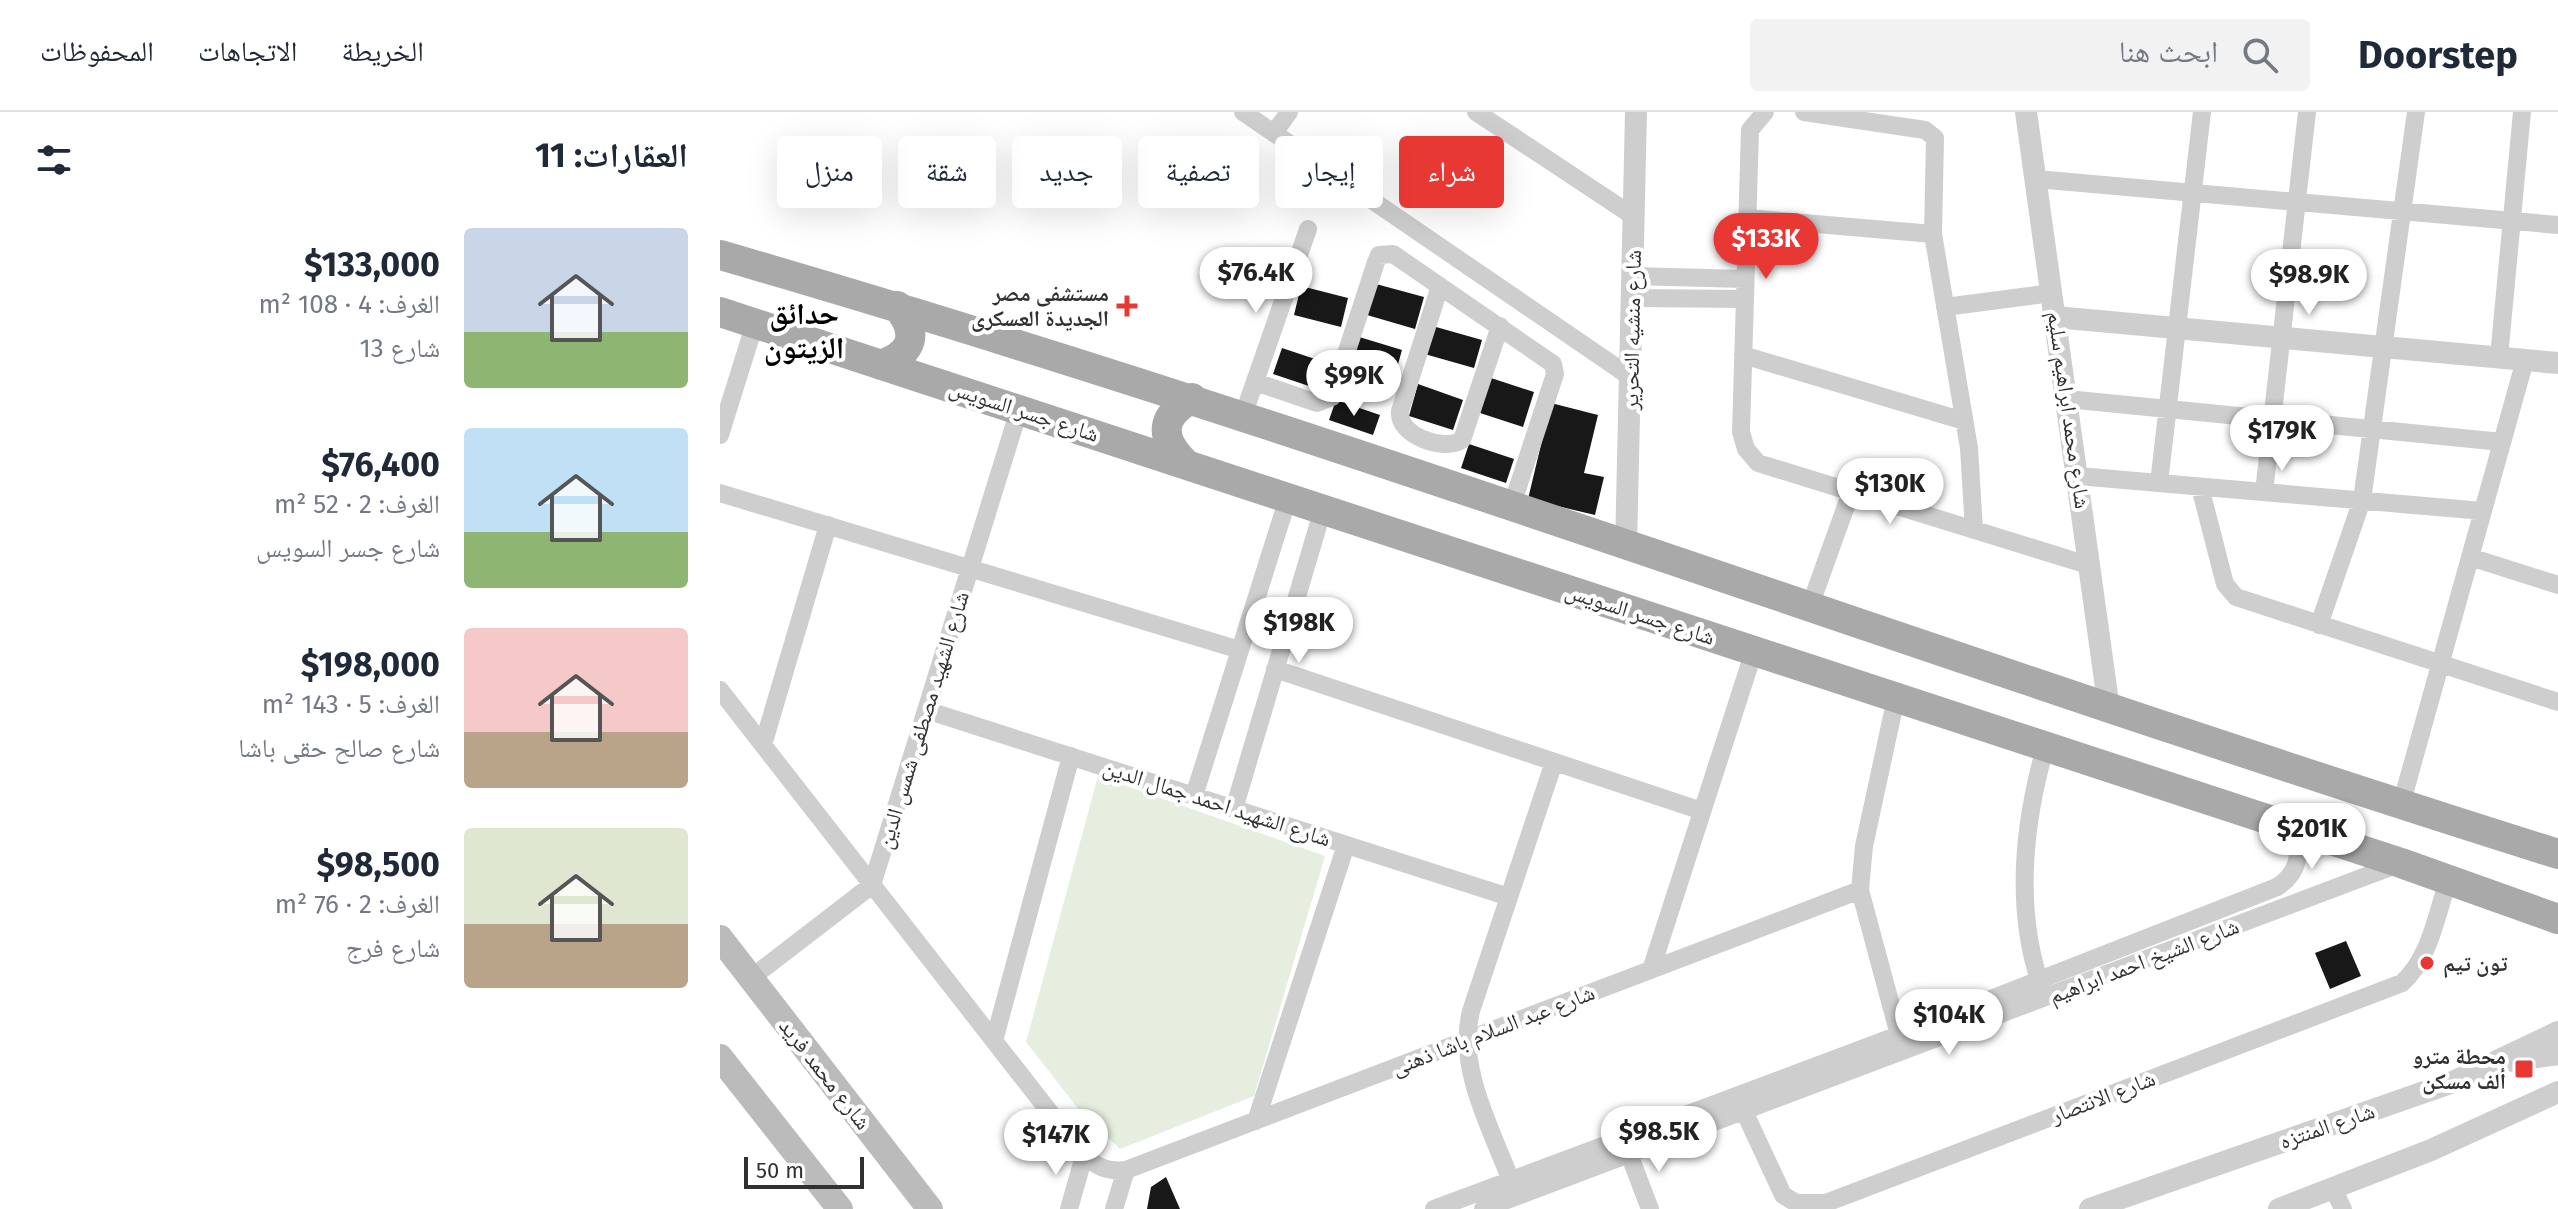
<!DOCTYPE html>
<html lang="ar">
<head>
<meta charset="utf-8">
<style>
  :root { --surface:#fff; --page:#f2f2f3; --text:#1f2937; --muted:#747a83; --line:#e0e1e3; --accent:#e73834 }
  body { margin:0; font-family:"Fira Sans","Noto Naskh Arabic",sans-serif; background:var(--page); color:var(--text); direction:rtl; height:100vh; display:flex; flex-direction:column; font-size:30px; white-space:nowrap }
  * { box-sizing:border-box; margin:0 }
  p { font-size:26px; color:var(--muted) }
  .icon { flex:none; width:44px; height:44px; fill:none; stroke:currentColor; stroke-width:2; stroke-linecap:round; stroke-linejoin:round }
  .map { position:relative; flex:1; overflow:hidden; direction:ltr }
  .details { display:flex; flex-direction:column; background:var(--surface); width:720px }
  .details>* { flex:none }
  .guide { position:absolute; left:24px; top:24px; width:760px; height:72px; direction:rtl; display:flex; gap:16px }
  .scale { position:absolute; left:24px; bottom:20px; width:120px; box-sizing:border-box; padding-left:8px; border:4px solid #313131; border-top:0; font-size:22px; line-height:28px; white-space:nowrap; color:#313131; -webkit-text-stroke:6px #fff; paint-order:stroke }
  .price { position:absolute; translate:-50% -68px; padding:0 18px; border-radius:28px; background:#fff; color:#222; font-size:26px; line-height:52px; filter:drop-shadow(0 2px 4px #0008) }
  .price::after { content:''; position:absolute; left:50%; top:48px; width:24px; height:18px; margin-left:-12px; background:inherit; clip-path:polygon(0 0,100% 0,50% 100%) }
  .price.selected { background:var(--accent); color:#fff }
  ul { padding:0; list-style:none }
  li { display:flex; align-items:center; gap:24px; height:200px; padding:0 32px }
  li span { display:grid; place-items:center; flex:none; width:224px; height:160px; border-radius:8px; color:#555 }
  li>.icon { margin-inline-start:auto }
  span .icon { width:96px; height:96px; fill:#fffc; stroke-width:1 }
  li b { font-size:34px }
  h2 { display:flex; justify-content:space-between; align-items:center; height:96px; padding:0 32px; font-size:34px }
  .chip { padding:0 28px; border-radius:8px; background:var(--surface); box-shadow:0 8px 32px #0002; font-size:28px; line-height:72px }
  .chip.selected { background:var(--accent); color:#fff }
  header { display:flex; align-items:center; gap:48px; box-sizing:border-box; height:112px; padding:0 40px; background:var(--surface); border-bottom:2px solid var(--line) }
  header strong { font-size:38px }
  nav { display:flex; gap:44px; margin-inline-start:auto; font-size:28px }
  .search { width:560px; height:72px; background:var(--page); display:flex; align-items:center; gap:20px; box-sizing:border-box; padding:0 28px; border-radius:8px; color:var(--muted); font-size:30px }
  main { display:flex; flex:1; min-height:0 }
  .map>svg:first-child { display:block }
</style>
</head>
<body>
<header>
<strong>Doorstep</strong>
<div class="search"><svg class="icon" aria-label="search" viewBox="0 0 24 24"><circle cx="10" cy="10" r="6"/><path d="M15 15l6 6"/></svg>ابحث هنا</div>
<nav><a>الخريطة</a><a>الاتجاهات</a><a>المحفوظات</a></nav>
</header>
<main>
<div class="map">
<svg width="1838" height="1097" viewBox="0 0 1838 1097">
  <rect width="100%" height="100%" fill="#fff"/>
  <!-- green -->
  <path fill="#e5eedf" d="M378,664L605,744L534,984L400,1037L360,999L306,930Z"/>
  <!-- building -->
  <path fill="#181818" d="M656,172L704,185L695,217L647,203Z
    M581,174L628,186L621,215L574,203Z
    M709,213L762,228L754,256L701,241Z
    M636,224L682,238L673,270L627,257Z
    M562,236L607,251L598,277L553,262Z
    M771,266L814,280L803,315L760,301Z
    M698,272L743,288L733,318L689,304Z
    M616,288L660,303L653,323L609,308Z
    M831,291L878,303L864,361L884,365L875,403L808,387Z
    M749,332L794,347L786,371L741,356Z
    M1626,829L1641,864L1610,877L1595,841Z
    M446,1065L460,1097H427L431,1075Z"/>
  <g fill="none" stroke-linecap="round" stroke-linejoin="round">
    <!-- minor -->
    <path stroke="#cecece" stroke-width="18" d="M523,0L912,266
      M756,0L913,104
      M1045,0L1030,18L1021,320L1026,337L1038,351L1371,454
      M1084,0L1205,18L1215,26L1213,122L1249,336L1254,418
      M554,21L569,0
      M1316,67L1838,113
      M1027,106L1213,122
      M912,164L1025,167
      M720,174L680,299C677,323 723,340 742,328L780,214
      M912,186L1025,187
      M1225,195L1332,181
      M1023,243L1244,309
      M1779,245L1802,0
      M535,270L597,291L612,285L656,150L659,143L673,142L833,252L835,262L791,396
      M1347,287L1782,330
      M523,304L588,117
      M0,323L35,211
      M1358,364L1763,399
      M1439,371L1482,0
      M1480,375L1505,472L1516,485L1838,590
      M1544,380L1587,0
      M0,381L520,538
      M1750,445L1838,473
      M1089,497L1131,380
      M1599,513L1642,388L1696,0
      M555,557L982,699
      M0,578L364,1044C378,1055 387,1060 406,1058L1140,778
      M1176,586L1144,734L1140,778L1179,923
      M206,598L789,785
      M43,633L108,413
      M474,684L568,386
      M1681,693L1805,248
      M514,697L603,397
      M931,858L1034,539
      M31,866L152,773L299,298
      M1322,877C1294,798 1303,714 1325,636
      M274,929L351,644
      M1024,999L1063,1083L1076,1091H1106L1682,871C1710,846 1716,804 1728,769
      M536,1009L626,733
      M909,1042L930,1097
      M1613,1076L1623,1097
      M794,1077C774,1021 736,958 751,899L834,650
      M349,1097L364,1044
      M394,1097L406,1058
      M714,1097L1179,923L1557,775C1578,762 1584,739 1571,717
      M763,1097L1681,751"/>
    <!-- tertiary -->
    <path stroke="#cecece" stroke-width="22" d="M1306,0L1389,597
      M1335,205L1838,251
      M906,435L916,0
      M1792,949L1838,942
      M1370,1097L1733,970L1838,920
      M1559,1097L1711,1038L1838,980"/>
    <!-- secondary -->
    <path stroke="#bbb" stroke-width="26" d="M0,826L210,1097
      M0,945L120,1097"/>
    <!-- primary -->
    <path stroke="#a9a9a9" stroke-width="30" d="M0,143C619,322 1223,549 1838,742
      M0,200L1681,751L1838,807
      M161,253C194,240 199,222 177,194
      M465,351C439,325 440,305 472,286"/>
  </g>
  <!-- markers -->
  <g fill="#e73834" stroke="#fff" stroke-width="3">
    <path d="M403 182h8v8h8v8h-8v8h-8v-8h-8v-8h8z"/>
    <circle cx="1707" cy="851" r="8"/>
    <rect x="1794" y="947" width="20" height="20" rx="4"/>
  </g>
  <g text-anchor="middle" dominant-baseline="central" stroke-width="8" stroke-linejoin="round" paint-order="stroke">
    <!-- poi labels -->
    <g font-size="22" font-weight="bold" fill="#313131" stroke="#fff" text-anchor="end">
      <text x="389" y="181">مستشفى مصر<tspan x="389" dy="25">الجديدة العسكرى</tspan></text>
      <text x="1723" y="851" text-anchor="start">تون تيم</text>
      <text x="1786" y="944">محطة مترو<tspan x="1786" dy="25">ألف مسكن</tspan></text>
    </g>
    <!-- street labels -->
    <g font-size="22" fill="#313131" stroke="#fff">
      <text transform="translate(912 218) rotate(-89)">شارع منشيه التحرير</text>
      <text transform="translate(1349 298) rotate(82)">شارع محمد ابراهيم سليم</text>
      <text transform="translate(304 299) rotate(18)">شارع جسر السويس</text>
      <text transform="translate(920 502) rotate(18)">شارع جسر السويس</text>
      <text transform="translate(203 608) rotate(-73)">شارع الشهيد مصطفى شمس الدين</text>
      <text transform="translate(497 691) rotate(18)">شارع الشهيد احمد جمال الدين</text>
      <text transform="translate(1424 849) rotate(-21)">شارع الشيخ احمد ابراهيم</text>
      <text transform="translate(773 918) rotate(-21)">شارع عبد السلام باشا ذهنى</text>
      <text transform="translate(105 962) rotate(52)">شارع محمد فريد</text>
      <text transform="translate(1383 985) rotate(-21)">شارع الانتصار</text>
      <text transform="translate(1607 1014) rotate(-19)">شارع المنتزه</text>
    </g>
    <!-- district labels -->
    <g font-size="30" font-weight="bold" fill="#000" stroke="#fff">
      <text x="84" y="202">حدائق<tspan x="84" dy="34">الزيتون</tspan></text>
    </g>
  </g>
</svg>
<div class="scale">50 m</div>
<b class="price selected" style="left:1046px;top:169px">$133K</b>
<b class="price" style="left:536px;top:203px">$76.4K</b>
<b class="price" style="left:1589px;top:205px">$98.9K</b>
<b class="price" style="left:634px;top:306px">$99K</b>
<b class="price" style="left:1562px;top:361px">$179K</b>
<b class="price" style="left:1170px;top:414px">$130K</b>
<b class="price" style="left:579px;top:553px">$198K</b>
<b class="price" style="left:1592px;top:759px">$201K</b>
<b class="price" style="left:1229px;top:945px">$104K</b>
<b class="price" style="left:939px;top:1062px">$98.5K</b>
<b class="price" style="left:336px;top:1065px">$147K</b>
<div class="guide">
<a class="chip selected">شراء</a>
<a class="chip">إيجار</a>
<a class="chip">تصفية</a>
<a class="chip">جديد</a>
<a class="chip">شقة</a>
<a class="chip">منزل</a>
</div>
</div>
<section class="details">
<h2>العقارات: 11<svg class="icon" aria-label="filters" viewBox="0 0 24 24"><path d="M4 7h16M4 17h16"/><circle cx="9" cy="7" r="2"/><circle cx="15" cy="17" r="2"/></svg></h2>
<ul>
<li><span style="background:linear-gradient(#c9d6e8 65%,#8fb573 0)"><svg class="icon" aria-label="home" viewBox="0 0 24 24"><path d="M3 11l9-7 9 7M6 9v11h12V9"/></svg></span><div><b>$133,000</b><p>الغرف: 4 · 108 m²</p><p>شارع 13</p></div></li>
<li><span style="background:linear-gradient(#bfe0f5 65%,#8fb573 0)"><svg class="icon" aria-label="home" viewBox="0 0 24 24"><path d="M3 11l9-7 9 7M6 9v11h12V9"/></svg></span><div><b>$76,400</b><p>الغرف: 2 · 52 m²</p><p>شارع جسر السويس</p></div></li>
<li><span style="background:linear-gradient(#f6c9c9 65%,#b9a48a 0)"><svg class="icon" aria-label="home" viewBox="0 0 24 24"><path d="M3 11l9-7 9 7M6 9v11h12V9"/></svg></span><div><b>$198,000</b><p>الغرف: 5 · 143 m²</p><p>شارع صالح حقى باشا</p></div></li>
<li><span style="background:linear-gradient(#dfe7d0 60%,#b9a48a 0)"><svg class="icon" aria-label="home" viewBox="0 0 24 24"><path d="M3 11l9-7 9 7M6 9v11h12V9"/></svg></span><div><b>$98,500</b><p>الغرف: 2 · 76 m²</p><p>شارع فرج</p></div></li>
</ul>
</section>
</main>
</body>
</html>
